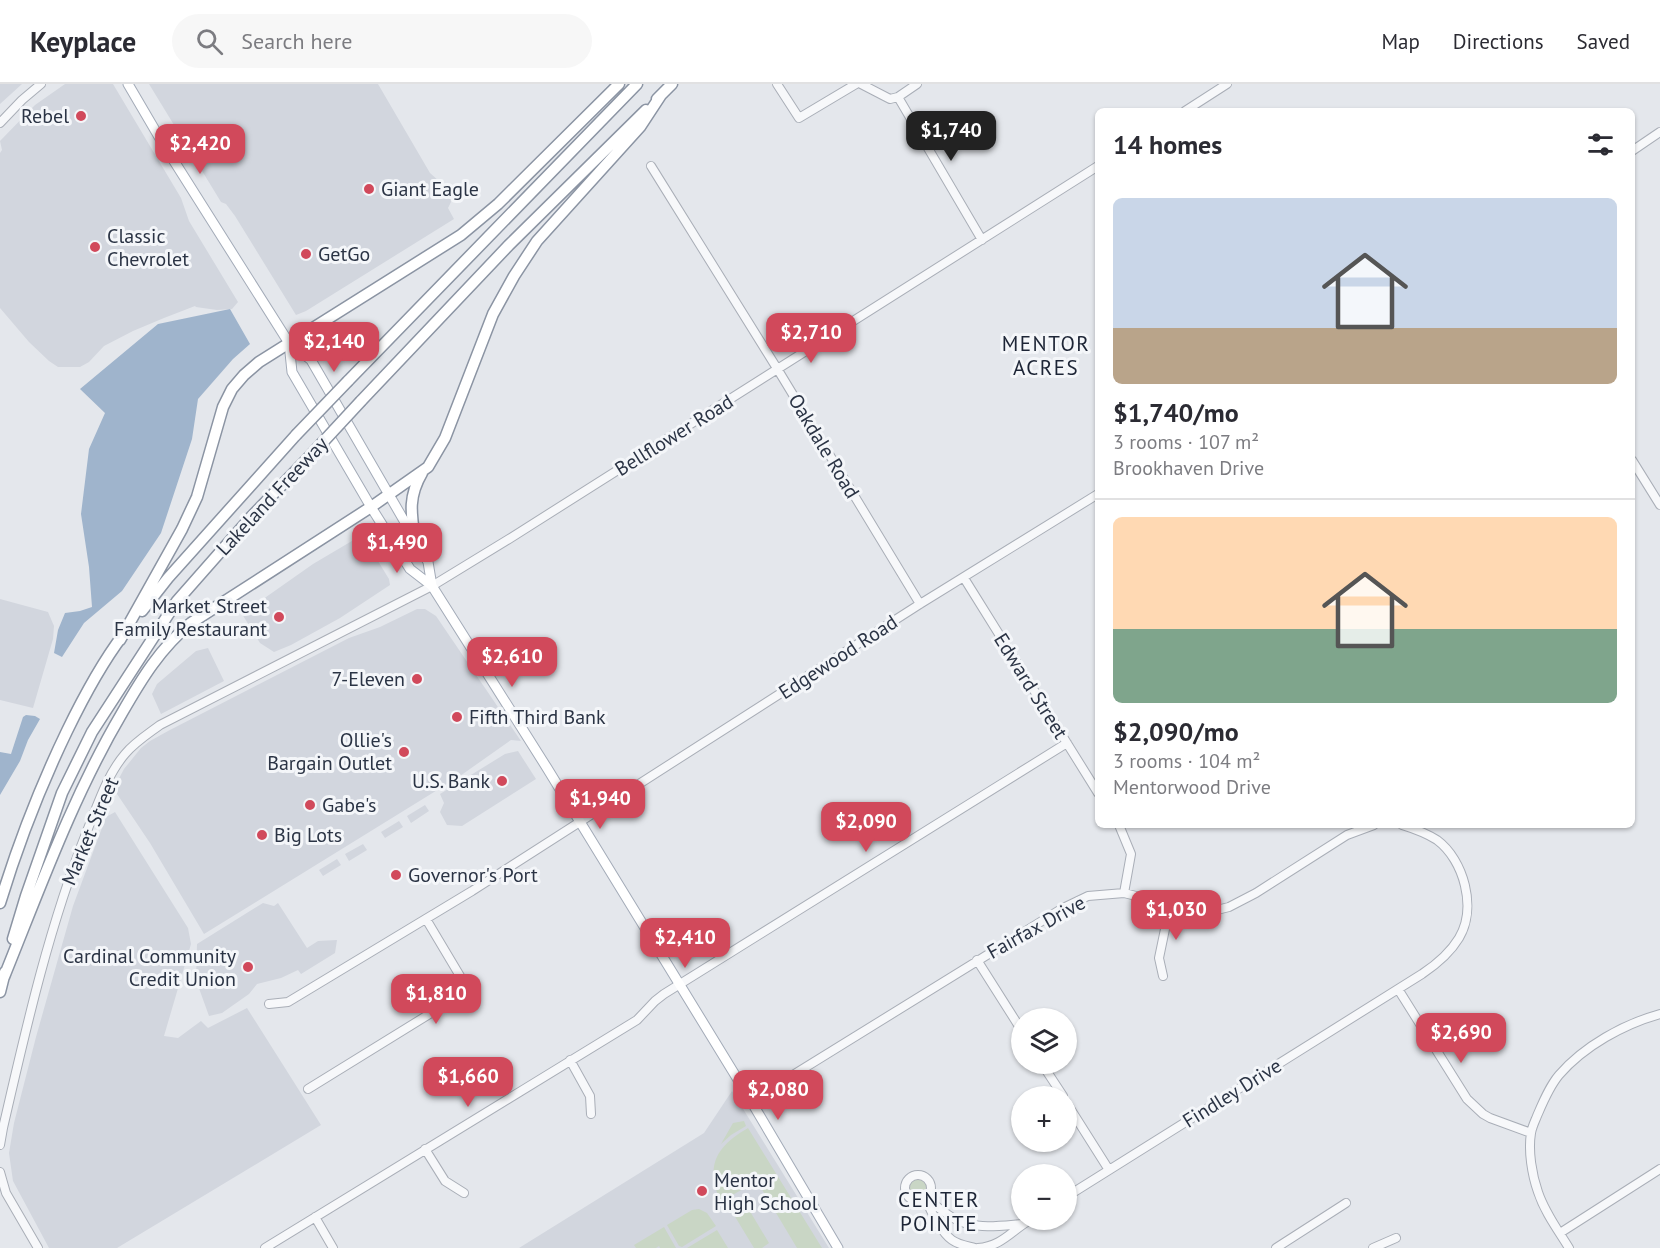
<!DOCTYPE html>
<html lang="en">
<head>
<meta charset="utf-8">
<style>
  :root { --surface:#fff; --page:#f7f7f7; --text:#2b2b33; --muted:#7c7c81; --line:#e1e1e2; --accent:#d1495b }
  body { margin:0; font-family:"PT Sans",sans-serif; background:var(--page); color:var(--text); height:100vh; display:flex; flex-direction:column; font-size:22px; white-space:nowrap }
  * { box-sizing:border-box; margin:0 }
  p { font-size:20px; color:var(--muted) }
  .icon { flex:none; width:33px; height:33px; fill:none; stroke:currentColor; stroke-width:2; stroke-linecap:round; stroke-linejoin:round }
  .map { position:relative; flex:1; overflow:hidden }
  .sheet { position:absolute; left:1095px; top:24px; width:540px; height:720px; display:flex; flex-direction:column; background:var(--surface); border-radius:9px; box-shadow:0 2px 4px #0004 }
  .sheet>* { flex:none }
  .buttons { position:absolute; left:1011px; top:924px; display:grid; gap:12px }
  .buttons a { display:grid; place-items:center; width:66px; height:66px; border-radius:50%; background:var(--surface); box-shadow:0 2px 4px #0004; font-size:30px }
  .price { position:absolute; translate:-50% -51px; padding:0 14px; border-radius:12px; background:var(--accent); color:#fff; font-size:20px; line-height:39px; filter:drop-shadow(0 2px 3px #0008) }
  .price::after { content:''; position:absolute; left:50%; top:36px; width:18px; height:14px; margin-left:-9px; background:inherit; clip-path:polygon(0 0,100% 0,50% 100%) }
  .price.selected { background:#222; color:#fff }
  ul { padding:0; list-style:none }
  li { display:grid; align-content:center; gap:12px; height:318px; padding:0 18px }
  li+li { border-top:2px solid var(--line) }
  li span { display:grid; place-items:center; height:186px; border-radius:9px; color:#555 }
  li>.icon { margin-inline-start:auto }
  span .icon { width:108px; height:108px; fill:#fffc; stroke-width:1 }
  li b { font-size:26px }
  h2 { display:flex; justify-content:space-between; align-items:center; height:72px; padding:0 18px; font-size:26px }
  header { display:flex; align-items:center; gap:36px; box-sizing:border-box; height:84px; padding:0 30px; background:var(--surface); border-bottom:2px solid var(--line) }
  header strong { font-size:28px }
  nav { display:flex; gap:33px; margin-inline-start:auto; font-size:21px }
  .search { width:420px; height:54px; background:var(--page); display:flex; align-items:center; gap:15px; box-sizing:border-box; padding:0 21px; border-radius:33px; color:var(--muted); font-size:22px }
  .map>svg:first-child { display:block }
</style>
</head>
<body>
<header>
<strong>Keyplace</strong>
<div class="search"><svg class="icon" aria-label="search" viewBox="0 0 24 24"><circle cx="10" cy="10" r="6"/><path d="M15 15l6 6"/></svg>Search here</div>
<nav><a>Map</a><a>Directions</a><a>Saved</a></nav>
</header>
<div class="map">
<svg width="1660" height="1164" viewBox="0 0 1660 1164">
  <rect width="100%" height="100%" fill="#e4e7ec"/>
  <!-- built -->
  <path fill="#d2d6de" d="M0,0H22L0,20Z
    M65,0H113L181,114L189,137L238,218L232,225L217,226L196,223L195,222L164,234L133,247L104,262L89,278L80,283H58L49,277L29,258L0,224V69L2,66L0,57L35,21Z
    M149,0H378L430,89L449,106L451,118L448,124L454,135L306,227L296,231L235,132L226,120L221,118Z
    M362,451L389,495L390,501L340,534L291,561L274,568L260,559L242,530L313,480Z
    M0,515L48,528L54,542L53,555L33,624L0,616Z
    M417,525H425L436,532L521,657L511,656L460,692L204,850L150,759L115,707V702L124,685L141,664L150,657L168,647L349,554L380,543Z
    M208,564L224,597L161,630L152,610L157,600L196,567Z
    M518,667L536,695L462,742L447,741L440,728L444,719L440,710L505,670Z
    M425,721L429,727L411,739L407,732Z
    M115,728L188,844L191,860L164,952L178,954L201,937L208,944L247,924L321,1041L117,1164H49L13,1097L9,1069L14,1039L36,953L73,822L106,733Z
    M399,737L403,743L385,754L381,748Z
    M363,760L367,766L349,777L345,770Z
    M337,775L341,781L323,792L319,786Z
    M263,819L274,822L278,819L307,864L318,857L337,856L335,869L301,890L298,886L281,894L257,900L249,910L222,929L209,932L196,896L197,860Z
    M732,1007L829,1164H519L704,1049Z"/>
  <!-- green -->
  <path fill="#c9d6c5" d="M744,1037L746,1042L731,1051L721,1060L733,1039Z
    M748,1044L822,1164H797L757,1097L722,1117L720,1116C705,1081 717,1062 748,1044Z
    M908 1104a10 10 0 1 1 20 0a10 10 0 1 1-20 0Z
    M745,1112L749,1115L745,1119L769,1159L762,1164H754L731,1126L725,1128L724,1127V1125Z
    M699,1125L707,1129L716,1142L682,1163L679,1162L667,1141L692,1126Z
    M664,1143L676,1164H660L659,1162L656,1164H636L634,1161Z
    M717,1146L728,1164H687Z"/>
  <!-- water -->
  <path fill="#9fb4cc" d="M230,225L250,260L233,275L198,315L192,355L161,449L122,507L84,539L62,573L54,569L58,546L65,529L80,527L92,523L89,483L81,430L89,365L105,329L80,305L158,240Z
    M26,631L35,632L40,635L28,656L20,677L0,711V668L11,670L23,633Z"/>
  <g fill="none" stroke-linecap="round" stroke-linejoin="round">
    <!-- minor casing -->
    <g stroke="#a9aeb7" stroke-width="10">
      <path id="minor" d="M777,0L799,34L856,0
        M861,0L890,15L898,13
        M917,0L898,13L982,156
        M1185,27L1227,0
        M0,39L22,16L41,0
        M1632,67L1660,48
        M651,82L778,286L920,520
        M1632,376L1660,421
        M964,494L1098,709
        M1119,741L1131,770L1124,809
        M977,876L1022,947
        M1163,892L1159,874L1170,821
        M1398,905L1467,1015L1483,1030L1490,1034L1531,1049
        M269,920L288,918L472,807L920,520L1098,410
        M570,976L590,1012L591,1030
        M1042,980L1063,1012
        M308,1005L457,913C462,908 464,904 463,897L426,835
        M751,1017L1063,824L1088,812L1124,809L1193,826L1213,827L1229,823L1256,809L1347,751L1374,741
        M1066,1018L1109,1086
        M0,1061L3,1044C26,944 49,842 87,747C98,720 107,691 125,670C135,658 148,650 160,641L432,502L509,455L1098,82
        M425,1065L445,1097L464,1109
        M0,1088L6,1109L38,1164
        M905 1104a13 13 0 1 1 26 0a13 13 0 1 1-26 0Z
        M1066,1113L1422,890C1437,880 1450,869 1459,854C1477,824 1464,776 1437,756C1426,749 1415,745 1402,741
        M926,1114C935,1121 943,1128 953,1134C974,1146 998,1142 1022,1140
        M926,1116C931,1128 942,1149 952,1156C959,1161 968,1162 975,1164
        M315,1133L333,1164
        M1560,1149L1660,1085
        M265,1164L637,936L655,917L664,910L1067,659
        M978,1164C1002,1162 1011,1147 1030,1136
        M1276,1164L1346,1119
        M1373,1164L1396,1154
        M1569,1164C1558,1146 1545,1129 1538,1108C1532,1091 1528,1067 1531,1049C1532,1043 1535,1037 1537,1032C1543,1018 1549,1003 1559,991C1584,962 1624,940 1660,930"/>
    </g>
    <!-- major casing -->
    <g stroke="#a3abb8" stroke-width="11">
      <path id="major" d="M128,0L162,58L289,259L311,276L428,478L432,502
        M289,259L292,288L371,423L410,485L432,502L547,684L751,1017L838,1164"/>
    </g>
    <!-- highway casing -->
    <g stroke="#8b94a3" stroke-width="13">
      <path id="highway" d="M657,15L672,0
        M348,297L637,0
        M361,317L509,161L646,26
        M415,456C411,429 408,413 422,389
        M142,527L168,494L296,351
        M120,556L182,445L197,413L223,323L232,305L244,291L259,278L461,151L498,120L619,0
        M0,819C18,760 40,703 67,647C83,614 101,580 123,551
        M13,855L26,812L62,709L92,648L177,517L251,433L310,372
        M4,893C40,804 73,712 122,629C141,596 160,564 191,539L371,423L428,383L445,354L493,230L514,192L537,157L640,43L661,11
        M0,908L5,888"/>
    </g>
    <!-- minor -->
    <use href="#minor" stroke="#f7f8fa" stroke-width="8"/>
    <!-- major -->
    <use href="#major" stroke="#fff" stroke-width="9"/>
    <!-- highway -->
    <use href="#highway" stroke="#fff" stroke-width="10"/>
    <!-- highway-bridge casing -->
    <g stroke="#8b94a3" stroke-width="13" stroke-linecap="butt">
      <path id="highway-bridge" d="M296,351L348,297
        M310,372L361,317"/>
    </g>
    <!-- highway-bridge -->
    <use href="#highway-bridge" stroke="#fff" stroke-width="10"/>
  </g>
  <!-- markers -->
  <g fill="#d1495b" stroke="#f4f6f9" stroke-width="2">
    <circle cx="81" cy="32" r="6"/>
    <circle cx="369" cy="105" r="6"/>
    <circle cx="95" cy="163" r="6"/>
    <circle cx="306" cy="170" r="6"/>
    <circle cx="279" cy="533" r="6"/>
    <circle cx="417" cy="595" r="6"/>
    <circle cx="457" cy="633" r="6"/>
    <circle cx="404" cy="668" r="6"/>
    <circle cx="502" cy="697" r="6"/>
    <circle cx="310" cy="721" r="6"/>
    <circle cx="262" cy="751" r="6"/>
    <circle cx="396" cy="791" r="6"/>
    <circle cx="248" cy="883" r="6"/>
    <circle cx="702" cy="1107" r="6"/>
  </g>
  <g text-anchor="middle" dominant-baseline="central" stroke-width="6" stroke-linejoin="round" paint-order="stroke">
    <!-- poi labels -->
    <g font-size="20" fill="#2b3445" stroke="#f4f6f9" text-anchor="start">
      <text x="69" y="32" text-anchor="end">Rebel</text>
      <text x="381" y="105">Giant Eagle</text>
      <text x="107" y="152">Classic<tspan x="107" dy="23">Chevrolet</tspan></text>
      <text x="318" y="170">GetGo</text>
      <text x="267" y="522" text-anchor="end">Market Street<tspan x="267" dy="23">Family Restaurant</tspan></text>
      <text x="405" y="595" text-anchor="end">7-Eleven</text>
      <text x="469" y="633">Fifth Third Bank</text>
      <text x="392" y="656" text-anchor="end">Ollie's<tspan x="392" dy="23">Bargain Outlet</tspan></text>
      <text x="490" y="697" text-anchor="end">U.S. Bank</text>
      <text x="322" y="721">Gabe's</text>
      <text x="274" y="751">Big Lots</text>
      <text x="408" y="791">Governor's Port</text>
      <text x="236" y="872" text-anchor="end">Cardinal Community<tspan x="236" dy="23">Credit Union</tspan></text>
      <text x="714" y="1096">Mentor<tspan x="714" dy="23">High School</tspan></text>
    </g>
    <!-- street labels -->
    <g font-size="20" fill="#2b3445" stroke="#f4f6f9">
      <text transform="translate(674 351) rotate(-32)">Bellflower Road</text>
      <text transform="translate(824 362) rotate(59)">Oakdale Road</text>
      <text transform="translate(272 412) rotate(-47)">Lakeland Freeway</text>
      <text transform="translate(838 573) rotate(-33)">Edgewood Road</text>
      <text transform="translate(1031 602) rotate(58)">Edward Street</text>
      <text transform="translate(90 747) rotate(-67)">Market Street</text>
      <text transform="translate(1036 843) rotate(-29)">Fairfax Drive</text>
      <text transform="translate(1232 1009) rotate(-32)">Findley Drive</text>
    </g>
    <!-- neighbourhood labels -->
    <g font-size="21" letter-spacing="1.5" fill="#1d2536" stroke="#f4f6f9">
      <text x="1046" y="259">MENTOR<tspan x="1046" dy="24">ACRES</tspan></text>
      <text x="939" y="1115">CENTER<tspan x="939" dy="24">POINTE</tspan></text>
    </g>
  </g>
</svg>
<div class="buttons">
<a><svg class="icon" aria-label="layers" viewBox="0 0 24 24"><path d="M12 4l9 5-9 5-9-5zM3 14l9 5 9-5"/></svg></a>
<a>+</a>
<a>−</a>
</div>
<b class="price selected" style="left:951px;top:78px">$1,740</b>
<b class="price" style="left:200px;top:91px">$2,420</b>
<b class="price" style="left:811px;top:280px">$2,710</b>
<b class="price" style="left:334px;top:289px">$2,140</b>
<b class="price" style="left:397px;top:490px">$1,490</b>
<b class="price" style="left:512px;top:604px">$2,610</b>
<b class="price" style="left:600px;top:746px">$1,940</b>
<b class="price" style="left:866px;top:769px">$2,090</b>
<b class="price" style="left:1176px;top:857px">$1,030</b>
<b class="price" style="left:685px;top:885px">$2,410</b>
<b class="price" style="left:436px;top:941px">$1,810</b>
<b class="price" style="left:1461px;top:980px">$2,690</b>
<b class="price" style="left:468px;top:1024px">$1,660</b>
<b class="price" style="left:778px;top:1037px">$2,080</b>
<section class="sheet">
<h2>14 homes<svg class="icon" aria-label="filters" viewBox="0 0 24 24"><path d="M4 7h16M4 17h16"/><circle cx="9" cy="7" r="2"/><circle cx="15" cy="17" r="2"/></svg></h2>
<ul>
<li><span style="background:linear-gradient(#c9d6e8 70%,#b9a48a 0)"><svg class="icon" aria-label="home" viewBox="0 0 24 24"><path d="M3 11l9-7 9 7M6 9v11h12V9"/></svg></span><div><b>$1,740/mo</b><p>3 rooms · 107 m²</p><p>Brookhaven Drive</p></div></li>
<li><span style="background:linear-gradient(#ffd9b3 60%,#7fa58c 0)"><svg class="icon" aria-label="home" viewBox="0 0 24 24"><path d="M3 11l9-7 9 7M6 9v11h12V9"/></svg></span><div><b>$2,090/mo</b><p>3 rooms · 104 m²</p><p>Mentorwood Drive</p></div></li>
</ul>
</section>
</div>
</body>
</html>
